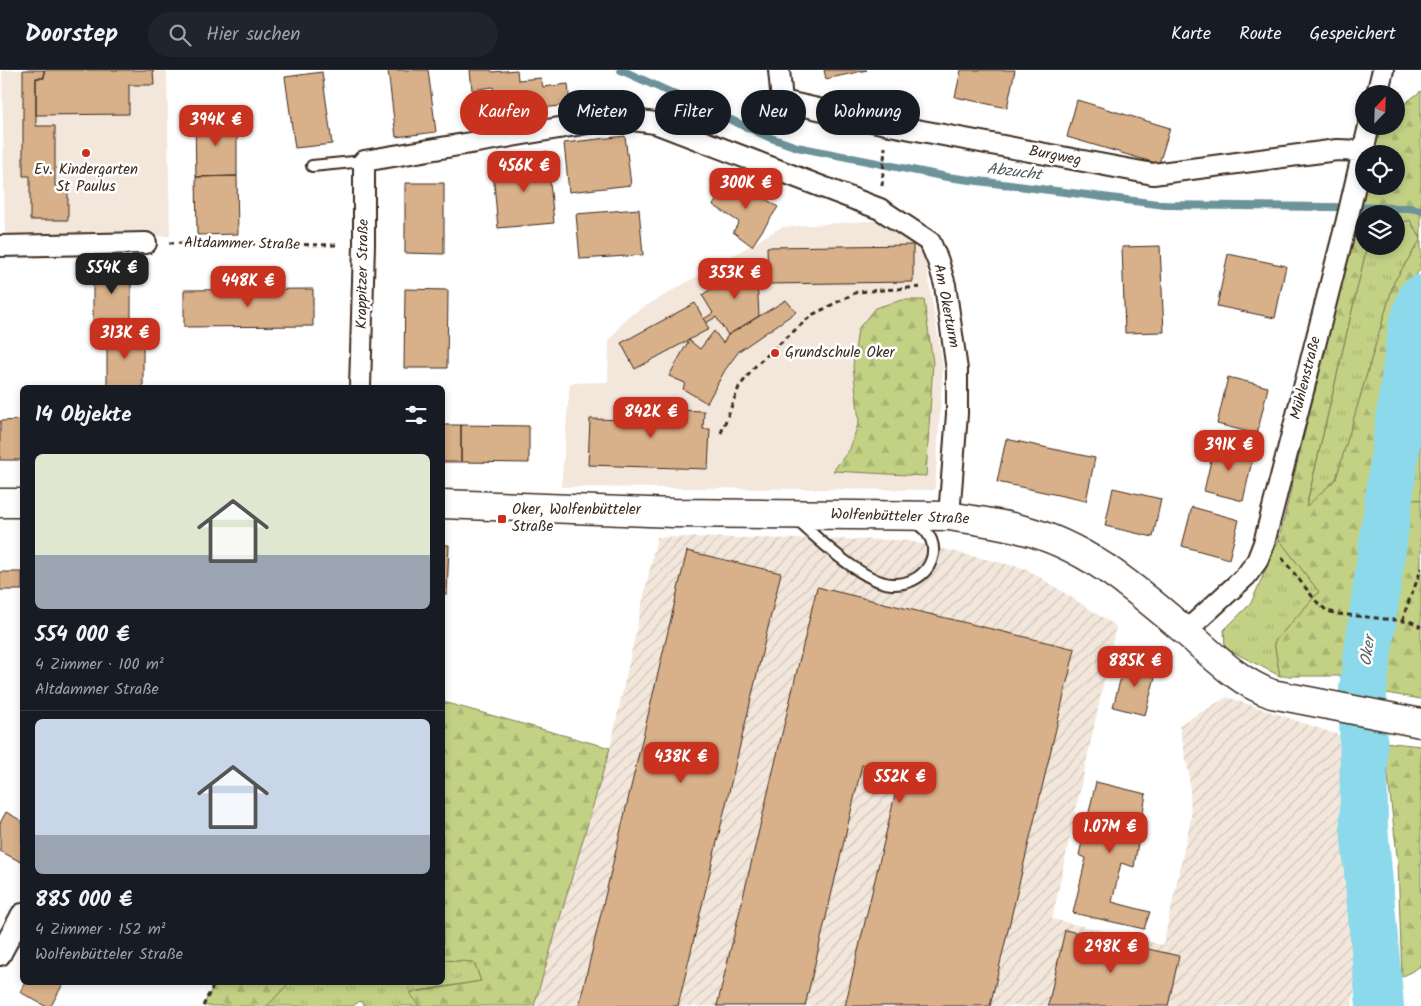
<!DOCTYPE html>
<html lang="de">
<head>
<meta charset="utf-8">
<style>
  :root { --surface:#171b24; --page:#20242c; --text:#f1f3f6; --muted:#9ea1a6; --line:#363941; --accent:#c8321e }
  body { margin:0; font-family:Kalam,sans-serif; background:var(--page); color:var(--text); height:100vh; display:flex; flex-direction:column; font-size:19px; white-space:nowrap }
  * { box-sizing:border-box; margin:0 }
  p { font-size:16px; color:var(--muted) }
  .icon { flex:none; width:28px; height:28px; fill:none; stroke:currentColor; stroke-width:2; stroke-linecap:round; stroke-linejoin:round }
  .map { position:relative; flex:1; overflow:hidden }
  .sheet { position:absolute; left:20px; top:315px; width:425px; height:600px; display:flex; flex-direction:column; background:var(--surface); border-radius:8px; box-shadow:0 2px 8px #0003 }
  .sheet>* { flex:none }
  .banner { position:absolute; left:460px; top:20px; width:475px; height:45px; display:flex; gap:10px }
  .needle { width:32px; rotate:23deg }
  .controls { position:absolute; left:1355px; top:15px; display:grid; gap:10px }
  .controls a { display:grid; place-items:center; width:50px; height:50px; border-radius:50%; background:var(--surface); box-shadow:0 2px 8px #0003; font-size:25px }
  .price { position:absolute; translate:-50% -42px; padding:0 11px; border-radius:10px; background:var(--accent); color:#fff; font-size:16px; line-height:32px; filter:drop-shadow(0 1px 2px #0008) }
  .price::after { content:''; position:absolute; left:50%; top:30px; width:15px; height:11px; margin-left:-8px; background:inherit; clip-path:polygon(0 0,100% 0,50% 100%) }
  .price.current { background:#222; color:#fff }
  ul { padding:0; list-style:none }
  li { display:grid; align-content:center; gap:10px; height:265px; padding:0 15px }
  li+li { border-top:1px solid var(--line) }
  li span { display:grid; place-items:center; height:155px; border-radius:8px; color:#555 }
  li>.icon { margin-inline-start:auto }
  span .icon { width:90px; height:90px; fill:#fffc; stroke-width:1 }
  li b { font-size:21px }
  h2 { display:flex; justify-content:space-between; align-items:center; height:60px; padding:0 15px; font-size:21px }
  .pill { padding:0 18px; border-radius:22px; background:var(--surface); box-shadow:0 2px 8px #0003; font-size:18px; line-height:45px }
  .pill.current { background:var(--accent); color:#fff }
  header { display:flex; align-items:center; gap:30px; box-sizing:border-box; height:70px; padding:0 25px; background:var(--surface); border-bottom:1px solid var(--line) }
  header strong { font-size:24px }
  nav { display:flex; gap:28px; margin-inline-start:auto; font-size:18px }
  .search { width:350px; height:45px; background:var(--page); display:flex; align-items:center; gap:12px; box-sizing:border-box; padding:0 18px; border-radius:28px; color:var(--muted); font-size:19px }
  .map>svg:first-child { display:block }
</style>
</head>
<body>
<header>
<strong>Doorstep</strong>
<div class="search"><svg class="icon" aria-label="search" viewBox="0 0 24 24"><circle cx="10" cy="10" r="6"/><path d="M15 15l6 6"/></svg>Hier suchen</div>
<nav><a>Karte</a><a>Route</a><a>Gespeichert</a></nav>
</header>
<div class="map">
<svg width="1421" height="936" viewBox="0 0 1421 936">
  <defs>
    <pattern id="industrial-furrows" width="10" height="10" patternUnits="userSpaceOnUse" patternTransform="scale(1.25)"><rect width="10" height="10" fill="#f3e7dc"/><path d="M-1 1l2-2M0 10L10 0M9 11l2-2" fill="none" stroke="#d1c6bc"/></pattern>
    <pattern id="grass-tufts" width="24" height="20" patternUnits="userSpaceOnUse" patternTransform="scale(1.25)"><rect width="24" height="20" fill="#c3d185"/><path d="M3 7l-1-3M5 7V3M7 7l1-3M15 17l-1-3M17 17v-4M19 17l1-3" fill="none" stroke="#a8b472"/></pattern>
    <pattern id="forest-firs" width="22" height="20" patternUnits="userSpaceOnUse" patternTransform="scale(1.25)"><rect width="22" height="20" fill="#c3d185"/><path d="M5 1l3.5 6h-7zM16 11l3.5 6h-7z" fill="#a8b472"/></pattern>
  </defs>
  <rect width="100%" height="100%" fill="#fff"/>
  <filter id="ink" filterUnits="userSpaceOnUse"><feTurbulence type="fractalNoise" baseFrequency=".02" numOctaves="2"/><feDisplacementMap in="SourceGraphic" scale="10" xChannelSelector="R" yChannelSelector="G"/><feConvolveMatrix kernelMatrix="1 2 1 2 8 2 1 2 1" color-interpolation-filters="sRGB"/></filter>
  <g filter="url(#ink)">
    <!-- built -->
    <path fill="#f3e7dc" d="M2,0H167L170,166L5,169Z
      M881,150L924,181L943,296L935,420L561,417L570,313L608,312L609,271L627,247L782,157Z"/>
    <!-- industrial -->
    <path fill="url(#industrial-furrows)" d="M657,467L905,470L1027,499L1116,556L1052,849L1163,875L1191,748L1189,704L1179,655L1227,627L1356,671L1354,923L1352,936H534L610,678Z"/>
    <!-- grass -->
    <path fill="url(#grass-tufts)" stroke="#7f7e52" d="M1410,150L1421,169L1394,212L1336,409L1306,438L1367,176H1396V155Z
      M1421,320V430L1401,429Z
      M1279,469L1319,522L1274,572L1280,606L1225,578L1224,560L1251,533Z
      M443,890L474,892L481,911L411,922L419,936H366L360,931L353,936H267L289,913L442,912Z"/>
    <!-- forest -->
    <path fill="url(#forest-firs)" stroke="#7f7e52" d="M1421,21V168L1410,150L1396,155V144H1364V176H1367L1306,437L1336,409L1394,212L1421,169V198L1415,207L1387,289L1343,606H1280L1274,572L1319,522L1279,469L1364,116H1396V84H1372L1378,56H1396V40Z
      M902,230H924L933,293L926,406L833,401L850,379L859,351L853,296L858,259L875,238Z
      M1401,429L1421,430V629L1374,621L1387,515Z
      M443,632L610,678L534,936H419L410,923L481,911L474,892L443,890Z
      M1384,672L1421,676V896L1402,907L1398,794Z
      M215,913V912L289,913L267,936H203Z"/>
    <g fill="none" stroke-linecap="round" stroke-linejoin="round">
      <!-- stream -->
      <path stroke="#6c9399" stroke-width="8" d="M621,0L771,68L797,77L947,107L1165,135L1409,138L1421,140"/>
      <!-- river -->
      <path stroke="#8cd9eb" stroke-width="48" d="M1380,936L1364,757L1363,619L1412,257L1421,229"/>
    </g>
    <!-- building -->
    <path fill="#d8b089" stroke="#3b2a1e" d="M23,0H44V8H36V56H55V116H68V150H30V106H23Z
      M44,0H153L154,15H129V44L36,45V8H44Z
      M388,0H428L436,62L396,67Z
      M470,0H491L492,2L517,0L518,10L541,8L543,17L568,14L570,35L522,40L521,23L494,26L493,17L472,20Z
      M824,0H867L826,9Z
      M961,0H1015L1007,38L955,27Z
      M322,2L332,74L295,78L285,7Z
      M1077,30L1170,58L1159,94L1067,67Z
      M237,48V106L196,107L195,49Z
      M625,66L631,115L569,122L564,73Z
      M547,81L554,153L498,158L493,102Z
      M237,106L238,164L197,165L196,107Z
      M732,107L778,137L752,176L733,162L739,152L713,135Z
      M405,113H444V184L405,183Z
      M639,139L643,185L580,189L576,144Z
      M913,175V212L768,214L767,177Z
      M1160,176L1164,262L1125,263L1122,177Z
      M1228,184L1286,196L1275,248L1217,236Z
      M93,188H131V263L93,262Z
      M756,191L759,246L728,265L716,247L706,253L704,249L713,243L702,225Z
      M313,219V256L184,257V220Z
      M405,219L448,220L447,298H404Z
      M786,230L796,242L739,281L725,300L707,333L683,319L685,313L669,306L689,270L700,279L714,261L723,273L728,265Z
      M695,233L709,259L635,299L621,273Z
      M107,262H143V318H107Z
      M1228,307L1268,317L1257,364L1217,354Z
      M634,330L674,331L673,340L704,341L703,359H710L708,399L588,395L590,349L634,350Z
      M22,350V390H0V351Z
      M442,355H461V392H442Z
      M461,355L529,356V393L461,392Z
      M1006,369L1095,388L1086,431L997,412Z
      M1215,373L1254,382L1243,431L1204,421Z
      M1113,418L1161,429L1153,467L1105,456Z
      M1192,437L1239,450L1229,489L1182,476Z
      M442,475H449L447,524H442Z
      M687,481L781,503L678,936H579Z
      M0,502H22V520H0Z
      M817,517L1075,579L990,936H845L900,704L862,695L805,936H717Z
      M1125,592L1157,599L1145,645L1113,637Z
      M1096,712L1146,724L1134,797L1121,793L1112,832L1150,842L1144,859L1073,843L1086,788L1079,785Z
      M6,742L22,751V789L21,792L0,781V753Z
      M1065,860L1179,886L1168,936H1048Z
      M25,912H64L51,936H45L20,922Z"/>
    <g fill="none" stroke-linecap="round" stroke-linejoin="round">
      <!-- service casing -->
      <g stroke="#3b2a1e" stroke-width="14">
        <path id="service" d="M312,96L364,91
          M797,450C818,469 864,513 892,514C931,516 950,471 914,452"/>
      </g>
      <!-- minor casing -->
      <g stroke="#3b2a1e" stroke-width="24">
        <path id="minor" d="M779,0L782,31L895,56L1153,104L1337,80L1363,81
          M1377,24L1383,0
          M0,176L146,173
          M360,318L364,175V91L618,48L655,53L880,139L930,172L938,191L945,215L957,300V344L949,446
          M1186,561L1246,506L1257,491L1264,473L1346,154L1369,56
          M0,885L22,844"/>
      </g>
      <!-- secondary casing -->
      <g stroke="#3b2a1e" stroke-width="31">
        <path id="secondary" d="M0,433H22
          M442,434L674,443L949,446C973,450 997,453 1020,459C1082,474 1130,514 1178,555C1208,580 1235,611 1272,624L1421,653"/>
      </g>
      <!-- path -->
      <path stroke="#3b2a1e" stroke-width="3" stroke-dasharray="5 4" stroke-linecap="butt" d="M882,116L885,77
        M169,173L340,175
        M721,363L739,317L757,294L812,245L857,222L922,217
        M1282,488L1316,531L1327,541L1339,544L1412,552L1421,557
        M1403,551C1405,536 1417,515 1421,498
        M203,936L215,912"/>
      <!-- service -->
      <use href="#service" stroke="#fff" stroke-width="10"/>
      <!-- minor -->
      <use href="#minor" stroke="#fff" stroke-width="20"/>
      <!-- secondary -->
      <use href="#secondary" stroke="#fff" stroke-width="28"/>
    </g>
  </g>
  <!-- markers -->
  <g fill="#c8321e" stroke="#fff" stroke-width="2">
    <circle cx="86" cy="83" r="5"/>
    <circle cx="775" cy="283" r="5"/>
    <rect x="497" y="444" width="10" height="10" rx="2.5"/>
  </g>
  <g text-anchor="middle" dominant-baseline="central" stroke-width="5" stroke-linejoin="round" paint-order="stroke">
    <!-- street labels -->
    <g font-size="15" fill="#3b2a1e" stroke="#fff">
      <text transform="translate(1055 86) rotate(11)">Burgweg</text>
      <text transform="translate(242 174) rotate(1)">Altdammer Straße</text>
      <text transform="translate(363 204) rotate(-89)">Krappitzer Straße</text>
      <text transform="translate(946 236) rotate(79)">Am Okerturm</text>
      <text transform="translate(1306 308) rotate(-76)">Mühlenstraße</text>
      <text transform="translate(900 447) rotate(2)">Wolfenbütteler Straße</text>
    </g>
    <!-- poi labels -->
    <g font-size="15" fill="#3b2a1e" stroke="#fff" text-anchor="start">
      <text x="86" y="100" text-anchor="middle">Ev. Kindergarten<tspan x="86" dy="17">St Paulus</tspan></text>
      <text x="785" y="283">Grundschule Oker</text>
      <text x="512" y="440">Oker, Wolfenbütteler<tspan x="512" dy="17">Straße</tspan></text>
    </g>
    <!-- water labels -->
    <g font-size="16" font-style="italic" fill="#535f5c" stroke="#fff">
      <text transform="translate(1014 102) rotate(7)">Abzucht</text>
      <text transform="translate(1368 581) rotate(-82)">Oker</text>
    </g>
  </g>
</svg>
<div class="controls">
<a><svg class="needle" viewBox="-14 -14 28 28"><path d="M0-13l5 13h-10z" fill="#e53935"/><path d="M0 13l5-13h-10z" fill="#9ea1a6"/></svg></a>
<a><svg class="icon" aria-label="locate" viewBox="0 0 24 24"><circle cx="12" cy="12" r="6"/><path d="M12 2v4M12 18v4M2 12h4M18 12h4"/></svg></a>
<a><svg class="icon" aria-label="layers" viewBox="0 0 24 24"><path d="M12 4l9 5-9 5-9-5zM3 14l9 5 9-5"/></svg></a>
</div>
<b class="price" style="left:216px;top:77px">394K €</b>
<b class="price" style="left:524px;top:123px">456K €</b>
<b class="price" style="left:746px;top:140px">300K €</b>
<b class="price current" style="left:112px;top:225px">554K €</b>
<b class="price" style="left:735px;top:230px">353K €</b>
<b class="price" style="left:248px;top:238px">448K €</b>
<b class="price" style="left:125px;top:290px">313K €</b>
<b class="price" style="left:651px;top:369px">842K €</b>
<b class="price" style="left:1229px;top:402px">391K €</b>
<b class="price" style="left:1135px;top:618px">885K €</b>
<b class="price" style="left:681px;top:714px">438K €</b>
<b class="price" style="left:900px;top:734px">552K €</b>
<b class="price" style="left:1110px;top:784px">1.07M €</b>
<b class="price" style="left:1111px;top:904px">298K €</b>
<div class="banner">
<a class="pill current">Kaufen</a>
<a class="pill">Mieten</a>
<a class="pill">Filter</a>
<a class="pill">Neu</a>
<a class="pill">Wohnung</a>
</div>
<section class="sheet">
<h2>14 Objekte<svg class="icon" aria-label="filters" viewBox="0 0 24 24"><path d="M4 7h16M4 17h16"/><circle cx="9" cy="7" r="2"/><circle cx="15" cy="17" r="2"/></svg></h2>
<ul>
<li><span style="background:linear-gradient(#dfe7d0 65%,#9aa5b1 0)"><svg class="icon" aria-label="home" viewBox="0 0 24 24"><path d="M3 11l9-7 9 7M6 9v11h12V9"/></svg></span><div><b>554 000 €</b><p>4 Zimmer · 100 m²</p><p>Altdammer Straße</p></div></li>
<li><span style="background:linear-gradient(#c9d6e8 75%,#9aa5b1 0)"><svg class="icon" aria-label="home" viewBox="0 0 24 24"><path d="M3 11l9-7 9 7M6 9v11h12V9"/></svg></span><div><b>885 000 €</b><p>4 Zimmer · 152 m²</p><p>Wolfenbütteler Straße</p></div></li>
</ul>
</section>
</div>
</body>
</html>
